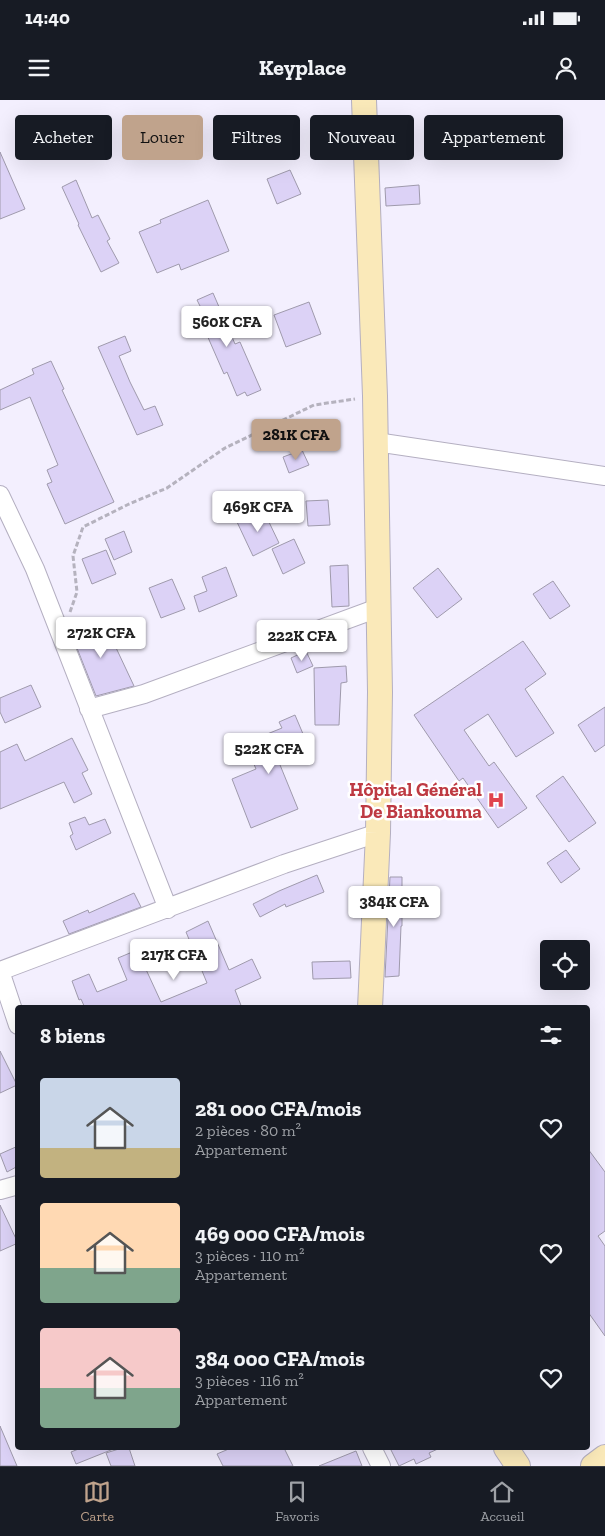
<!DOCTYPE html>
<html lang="fr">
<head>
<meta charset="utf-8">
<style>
  :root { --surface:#171b24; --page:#20242c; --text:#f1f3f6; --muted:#9ea1a6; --line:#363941; --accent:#c0a38c }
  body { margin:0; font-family:"Zilla Slab",serif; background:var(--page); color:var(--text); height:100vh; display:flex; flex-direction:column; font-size:19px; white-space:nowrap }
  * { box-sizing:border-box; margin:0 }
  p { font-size:16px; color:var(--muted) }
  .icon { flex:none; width:28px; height:28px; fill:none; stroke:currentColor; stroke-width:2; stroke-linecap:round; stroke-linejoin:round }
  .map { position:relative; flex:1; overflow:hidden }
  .panel { position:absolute; left:15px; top:905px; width:575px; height:445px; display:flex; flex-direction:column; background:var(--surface); border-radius:5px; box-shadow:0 5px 20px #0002 }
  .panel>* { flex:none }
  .guide { position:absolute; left:15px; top:15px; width:575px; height:45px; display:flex; gap:10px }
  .buttons { position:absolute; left:540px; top:840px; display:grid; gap:10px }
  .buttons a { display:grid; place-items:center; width:50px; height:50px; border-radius:5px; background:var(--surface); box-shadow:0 5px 20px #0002; font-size:25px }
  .price { position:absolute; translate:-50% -42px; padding:0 11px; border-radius:5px; background:#fff; color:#222; font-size:16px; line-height:32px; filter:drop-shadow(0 1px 2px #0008) }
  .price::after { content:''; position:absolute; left:50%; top:30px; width:15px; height:11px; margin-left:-8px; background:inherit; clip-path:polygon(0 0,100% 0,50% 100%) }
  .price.on { background:var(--accent); color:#111 }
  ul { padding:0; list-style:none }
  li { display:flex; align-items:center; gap:15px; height:125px; padding:0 25px }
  li span { display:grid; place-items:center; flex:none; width:140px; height:100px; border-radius:5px; color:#555 }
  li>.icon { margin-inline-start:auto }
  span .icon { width:60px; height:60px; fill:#fffc; stroke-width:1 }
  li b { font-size:21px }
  h2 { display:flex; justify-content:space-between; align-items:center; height:60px; padding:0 25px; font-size:21px }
  .pill { padding:0 18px; border-radius:5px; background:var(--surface); box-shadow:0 5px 20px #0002; font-size:18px; line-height:45px }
  .pill.on { background:var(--accent); color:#111 }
  .status { display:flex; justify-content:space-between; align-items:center; height:35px; padding:0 25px; background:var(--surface); direction:ltr }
  .status svg { height:14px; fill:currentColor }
  header { display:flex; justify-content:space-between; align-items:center; height:65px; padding:0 25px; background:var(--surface); font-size:22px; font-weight:700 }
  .menu { display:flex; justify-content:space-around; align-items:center; height:70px; border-top:1px solid var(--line); background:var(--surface); font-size:14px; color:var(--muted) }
  .menu a { display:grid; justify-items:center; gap:2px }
  .menu .on { color:var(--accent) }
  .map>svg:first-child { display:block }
</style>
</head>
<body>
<div class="status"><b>14:40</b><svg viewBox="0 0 49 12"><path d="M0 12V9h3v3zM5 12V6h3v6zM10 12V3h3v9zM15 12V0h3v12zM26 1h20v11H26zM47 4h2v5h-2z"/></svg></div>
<header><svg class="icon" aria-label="menu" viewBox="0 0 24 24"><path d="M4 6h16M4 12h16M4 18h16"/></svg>Keyplace<svg class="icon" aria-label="person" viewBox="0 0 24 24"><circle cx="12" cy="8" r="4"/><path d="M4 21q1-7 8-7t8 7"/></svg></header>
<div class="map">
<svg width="605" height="1366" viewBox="0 0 605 1366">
  <rect width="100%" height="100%" fill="#f3effe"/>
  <!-- building -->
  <path fill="#dcd2f6" stroke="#9f9aac" d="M0,52L25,109L0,119Z
    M290,70L301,94L277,104L267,79Z
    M76,80L92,118L98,115L110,139L107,141L119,163L101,172L78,125L79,124L62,87Z
    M419,85L420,104L386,106L385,88Z
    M208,100L229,151L181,170L179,164L157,173L139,132L161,123L160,120Z
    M213,193L235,244L240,242L261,290L247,296L245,292L237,296L227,272L224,274L196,210L201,208L197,200Z
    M309,202L321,234L286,247L274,215Z
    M125,236L131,251L119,256L130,282L144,310L155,306L163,325L137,335L98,247Z
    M51,261L64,289L62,290L114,402L65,424L47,384L52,382L47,370L58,365L30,297L0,310V290L34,274L32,269Z
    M302,350L309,365L289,373L283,357Z
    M328,400L330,425L308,426L306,401Z
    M260,411L265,421L268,420L279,443L253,456L237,422Z
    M124,431L132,452L114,460L105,439Z
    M294,439L305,463L283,474L272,449Z
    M106,450L116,474L92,484L82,459Z
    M348,465L349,506L332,507L330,466Z
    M226,467L237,496L199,512L194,496L207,491L202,477Z
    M438,468L462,499L437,518L413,488Z
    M172,479L185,509L161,518L149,488Z
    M553,481L570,506L550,519L533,494Z
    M102,518L134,586L96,596L71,533Z
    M523,541L546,574L525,589L554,633L516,657L488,614L464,630L489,666L494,662L527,708L498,728L463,678L459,681L414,615Z
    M306,551L313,566L297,573L291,558Z
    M346,566L347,582L341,583L339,625H315L314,568Z
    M31,585L41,607L5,623L0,612V598Z
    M605,607V645L595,652L578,625Z
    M295,615L306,641L288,648L291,655L278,660L298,709L251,728L232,679L256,669L245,643L282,628L279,622Z
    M72,638L88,670L82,673L92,694L74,703L64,682L0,709V652L17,644L25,661Z
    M563,676L596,723L569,742L536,696Z
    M85,717L89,725L105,719L111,733L76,750L70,736L73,734L69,723Z
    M566,750L580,769L561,783L547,763Z
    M317,775L324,792L286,807L285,804L260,817L253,804L279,791Z
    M390,777H402V826H401L399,876L385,877Z
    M134,793L141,807L69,834L63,821L88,810L89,813Z
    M208,821L229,870L252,859L261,878L235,890L242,908H85L81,899L79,900L72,881L89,874L97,892L127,880L118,858L137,850L161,902L207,883L186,832Z
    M350,861L351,878L313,879L312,862Z
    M0,951L17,985L0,993Z
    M18,1046V1066L7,1072L0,1054Z
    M588,1049L605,1072V1131L598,1136L605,1146V1236L588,1212Z
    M0,1105L18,1143L0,1151Z
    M0,1326L17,1366H0Z
    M81,1348H116L76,1364L71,1352Z
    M122,1348H129L135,1366H111L106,1353Z
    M231,1348H284L293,1366H223L217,1354Z
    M390,1348H440L429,1353L431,1357L416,1364L414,1359L399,1366Z
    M356,1351L362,1366H319Z"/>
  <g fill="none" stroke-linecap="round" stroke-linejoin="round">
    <!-- street casing -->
    <g stroke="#b4afc1" stroke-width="20">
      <path id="street" d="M376,342L605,376
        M0,395L35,469L168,809
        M89,609L144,594L378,508
        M0,871L284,764L378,733
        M0,871L18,925
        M0,1090L18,1085
        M372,1348L381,1366"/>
    </g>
    <!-- secondary casing -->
    <g stroke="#b4afc1" stroke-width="26">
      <path id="secondary" d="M364,0L375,296L380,592L378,733L370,908
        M506,1348L518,1366
        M593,1366L605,1357"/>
    </g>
    <!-- path -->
    <path stroke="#b5b2be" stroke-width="3" stroke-dasharray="5 2.5" stroke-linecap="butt" d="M70,512L77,492L73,456L83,427L129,404L167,388L225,348L314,305L355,299"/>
    <!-- street -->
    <use href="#street" stroke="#fff" stroke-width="18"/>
    <!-- secondary -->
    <use href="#secondary" stroke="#fae9b9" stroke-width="24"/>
  </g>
  <!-- icons -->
  <defs>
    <g id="hospital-bare" transform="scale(1.35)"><path d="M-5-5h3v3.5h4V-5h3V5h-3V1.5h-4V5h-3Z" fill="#e0444e" stroke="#fff" stroke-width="2.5" paint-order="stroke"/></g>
  </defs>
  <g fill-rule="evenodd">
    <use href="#hospital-bare" x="496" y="700"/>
  </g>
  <g text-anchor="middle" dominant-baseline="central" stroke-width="5" stroke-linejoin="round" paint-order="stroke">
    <!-- health labels -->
    <g font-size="19" font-weight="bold" fill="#be3a42" stroke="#fff" text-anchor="end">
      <text x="482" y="689">Hôpital Général<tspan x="482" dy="22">De Biankouma</tspan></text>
    </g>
  </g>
</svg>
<div class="buttons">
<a><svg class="icon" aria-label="locate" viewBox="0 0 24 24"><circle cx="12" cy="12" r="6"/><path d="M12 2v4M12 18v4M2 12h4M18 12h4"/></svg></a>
</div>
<b class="price" style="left:227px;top:248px">560K CFA</b>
<b class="price on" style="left:296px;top:361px">281K CFA</b>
<b class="price" style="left:258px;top:433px">469K CFA</b>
<b class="price" style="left:101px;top:559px">272K CFA</b>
<b class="price" style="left:302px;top:562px">222K CFA</b>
<b class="price" style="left:269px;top:675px">522K CFA</b>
<b class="price" style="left:394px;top:828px">384K CFA</b>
<b class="price" style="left:174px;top:881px">217K CFA</b>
<div class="guide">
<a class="pill">Acheter</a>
<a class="pill on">Louer</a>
<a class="pill">Filtres</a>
<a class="pill">Nouveau</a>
<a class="pill">Appartement</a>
</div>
<section class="panel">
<h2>8 biens<svg class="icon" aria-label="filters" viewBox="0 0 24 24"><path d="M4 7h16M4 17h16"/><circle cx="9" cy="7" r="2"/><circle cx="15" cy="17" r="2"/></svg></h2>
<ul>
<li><span style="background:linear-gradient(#c9d6e8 70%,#c2b280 0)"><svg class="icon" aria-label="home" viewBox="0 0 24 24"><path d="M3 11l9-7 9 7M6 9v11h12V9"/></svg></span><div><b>281 000 CFA/mois</b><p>2 pièces · 80 m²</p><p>Appartement</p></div><svg class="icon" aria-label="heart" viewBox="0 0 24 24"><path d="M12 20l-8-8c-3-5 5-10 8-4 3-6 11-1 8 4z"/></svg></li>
<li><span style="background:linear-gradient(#ffd9b3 65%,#7fa58c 0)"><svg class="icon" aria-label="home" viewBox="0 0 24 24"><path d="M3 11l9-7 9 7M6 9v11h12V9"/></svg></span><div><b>469 000 CFA/mois</b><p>3 pièces · 110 m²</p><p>Appartement</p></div><svg class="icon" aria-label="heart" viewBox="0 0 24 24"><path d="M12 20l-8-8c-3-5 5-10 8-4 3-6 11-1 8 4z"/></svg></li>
<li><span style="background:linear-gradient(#f6c9c9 60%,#7fa58c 0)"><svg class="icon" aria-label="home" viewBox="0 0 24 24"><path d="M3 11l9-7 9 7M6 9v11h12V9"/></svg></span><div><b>384 000 CFA/mois</b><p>3 pièces · 116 m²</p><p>Appartement</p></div><svg class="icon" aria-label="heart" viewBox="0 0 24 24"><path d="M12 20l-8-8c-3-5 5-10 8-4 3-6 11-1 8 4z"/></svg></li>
</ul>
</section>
</div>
<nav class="menu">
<a class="on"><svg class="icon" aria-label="map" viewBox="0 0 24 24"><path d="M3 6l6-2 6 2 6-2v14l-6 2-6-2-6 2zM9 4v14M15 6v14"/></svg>Carte</a>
<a><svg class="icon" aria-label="saved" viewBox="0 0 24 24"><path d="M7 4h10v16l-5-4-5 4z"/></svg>Favoris</a>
<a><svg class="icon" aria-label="home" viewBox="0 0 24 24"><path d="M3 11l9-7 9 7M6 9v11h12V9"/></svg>Accueil</a>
</nav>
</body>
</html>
